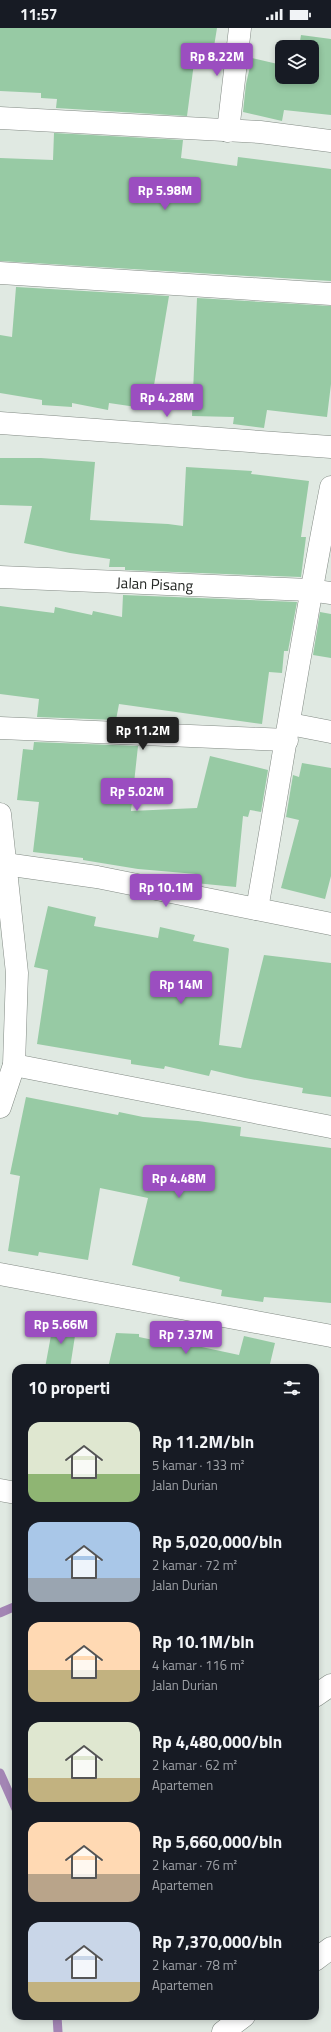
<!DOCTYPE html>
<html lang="id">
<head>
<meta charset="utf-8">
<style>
  :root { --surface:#171b24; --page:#20242c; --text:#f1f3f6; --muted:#9ea1a6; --accent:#9b4ec0 }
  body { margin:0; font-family:"Titillium Web",sans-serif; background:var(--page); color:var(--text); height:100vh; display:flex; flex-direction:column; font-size:15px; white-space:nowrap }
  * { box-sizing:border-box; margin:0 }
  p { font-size:13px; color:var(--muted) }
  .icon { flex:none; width:22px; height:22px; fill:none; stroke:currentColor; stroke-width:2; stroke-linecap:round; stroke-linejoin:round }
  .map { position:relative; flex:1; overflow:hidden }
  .panel { position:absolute; left:12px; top:1336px; width:307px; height:656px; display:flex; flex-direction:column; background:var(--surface); border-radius:12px; box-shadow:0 2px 6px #0003 }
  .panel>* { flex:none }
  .tools { position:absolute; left:275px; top:12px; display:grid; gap:8px }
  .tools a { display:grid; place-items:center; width:44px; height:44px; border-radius:8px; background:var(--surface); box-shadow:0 2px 6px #0003; font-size:20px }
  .price { position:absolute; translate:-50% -34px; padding:0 9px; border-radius:4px; background:var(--accent); color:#fff; font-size:13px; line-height:26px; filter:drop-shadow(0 1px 2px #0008) }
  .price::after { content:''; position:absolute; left:50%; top:24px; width:12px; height:9px; margin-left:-6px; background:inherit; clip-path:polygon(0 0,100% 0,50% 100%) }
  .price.selected { background:#222; color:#fff }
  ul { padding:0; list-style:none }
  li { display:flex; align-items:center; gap:12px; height:100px; padding:0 16px }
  li span { display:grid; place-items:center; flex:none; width:112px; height:80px; border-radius:12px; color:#555 }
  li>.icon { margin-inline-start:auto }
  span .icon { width:48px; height:48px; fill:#fffc; stroke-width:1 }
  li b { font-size:17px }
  h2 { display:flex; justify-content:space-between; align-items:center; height:48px; padding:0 16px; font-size:17px }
  .status { display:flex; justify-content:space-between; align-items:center; height:28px; padding:0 20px; background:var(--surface); direction:ltr }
  .status svg { height:11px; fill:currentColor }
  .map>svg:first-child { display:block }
</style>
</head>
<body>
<div class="status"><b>11:57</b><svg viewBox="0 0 49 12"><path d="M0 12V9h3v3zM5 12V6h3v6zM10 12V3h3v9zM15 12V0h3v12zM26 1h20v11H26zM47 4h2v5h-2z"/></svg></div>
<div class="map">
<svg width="331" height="2004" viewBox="0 0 331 2004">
  <rect width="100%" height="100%" fill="#e0e9e2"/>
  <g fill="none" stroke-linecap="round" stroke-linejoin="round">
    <!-- stream -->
    <path stroke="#a385b4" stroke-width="9" d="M0,1585L16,1578
      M0,1745L16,1781
      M57,1988L58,2004"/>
  </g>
  <!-- building -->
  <path fill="#97caa4" d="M0,0H217L211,37L194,35L187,88L56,80L57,71L41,70V65L0,63Z
    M301,7L331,11V87L284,82L282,93L243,84L246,56L252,30L282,37V49H312V19H299Z
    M54,105L183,112L181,130L237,138L238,129L331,141V253L0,233V130L53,132Z
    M16,259L169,268L150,381L109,375L108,382L72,375V379L42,377V372L0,365V307L12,309Z
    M197,270L331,278V356L327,389L267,382L264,400L233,396L234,389L192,388Z
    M0,430H41L95,434L90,492L168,496L183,498L186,439L252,443L251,446L309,453L301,509H306L301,549L125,542V539H109L110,531L70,525L24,515L32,478L0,477Z
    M123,567L297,574L288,623H284L282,645L269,644L262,696L119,676L116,692L37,689L39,671L0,666V578L54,585L55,579L92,587L93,583L122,589Z
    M320,584L331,586V630L313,627Z
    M34,714L138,718L131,783L197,780L210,728L268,742L261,784L250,782L248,789L243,788L236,859L195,855L196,846L138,841L83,832V830L33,824L39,774L17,772L23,721L33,722Z
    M302,735L331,740V848L325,871L281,860L299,792L286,789L293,747L299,749Z
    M48,878L96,889L94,898L158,910L160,899L195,907L193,913L228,920L229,921L219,1017L241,1020L264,927L331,935V1069L302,1065L303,1060L245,1050L211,1042L209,1048L165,1038L164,1041L131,1036V1032L37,1016L48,942L34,939Z
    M26,1069L118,1087L119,1084L143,1089L198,1093L241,1099L240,1108L331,1120V1275L264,1269L263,1274L221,1268L222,1262L179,1253L180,1249L132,1237L148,1170L100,1160L88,1232L39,1224L38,1228L8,1223L20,1148L10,1146Z
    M54,1291L77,1295L70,1340H45Z
    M116,1305L139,1306V1309L182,1318L183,1315L239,1327L244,1308L275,1315L269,1340H108Z"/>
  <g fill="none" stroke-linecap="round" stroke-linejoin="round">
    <!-- minor casing -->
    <g stroke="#828a84" stroke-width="23">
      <g id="minor">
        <path d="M0,90L260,104L331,113"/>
        <path d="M228,103L240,0"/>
        <path d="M0,245L331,266"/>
        <path d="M0,395L331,419"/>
        <path id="s1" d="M0,549L310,562L331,565"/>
        <path d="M290,696L331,704"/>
        <path d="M0,700L287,712"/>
        <path d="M0,786L17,945L14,1037L0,1079"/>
        <path d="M5,836L97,849L331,896"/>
        <path d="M257,881C282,740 303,599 331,459"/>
        <path d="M14,1037L331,1099"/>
        <path d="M0,1246L331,1308"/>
        <path d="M0,1462L16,1465"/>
        <path d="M315,1668L331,1657"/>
        <path d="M315,1932L331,1920"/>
        <path d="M223,2004L244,1988"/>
      </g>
    </g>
    <!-- minor -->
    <use href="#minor" stroke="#fff" stroke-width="22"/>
  </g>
  <g text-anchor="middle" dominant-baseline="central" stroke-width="3.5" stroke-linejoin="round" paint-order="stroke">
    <!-- street labels -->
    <g font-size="15" fill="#222522" stroke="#fff">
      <text stroke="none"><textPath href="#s1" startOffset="155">Jalan Pisang</textPath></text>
    </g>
  </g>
</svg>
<div class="tools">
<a><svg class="icon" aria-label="layers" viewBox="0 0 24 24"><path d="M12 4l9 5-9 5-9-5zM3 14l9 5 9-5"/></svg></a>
</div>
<b class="price" style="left:217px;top:49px">Rp 8.22M</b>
<b class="price" style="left:165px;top:183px">Rp 5.98M</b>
<b class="price" style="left:167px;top:390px">Rp 4.28M</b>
<b class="price selected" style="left:143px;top:723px">Rp 11.2M</b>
<b class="price" style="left:137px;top:784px">Rp 5.02M</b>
<b class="price" style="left:166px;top:880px">Rp 10.1M</b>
<b class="price" style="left:181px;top:977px">Rp 14M</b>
<b class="price" style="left:179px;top:1171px">Rp 4.48M</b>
<b class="price" style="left:61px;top:1317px">Rp 5.66M</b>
<b class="price" style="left:186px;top:1327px">Rp 7.37M</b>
<section class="panel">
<h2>10 properti<svg class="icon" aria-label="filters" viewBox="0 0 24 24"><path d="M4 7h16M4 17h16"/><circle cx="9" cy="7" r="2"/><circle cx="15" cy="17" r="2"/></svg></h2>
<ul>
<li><span style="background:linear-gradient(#dfe7d0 65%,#8fb573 0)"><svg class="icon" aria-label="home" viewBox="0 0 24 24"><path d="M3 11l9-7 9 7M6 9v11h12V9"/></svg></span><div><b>Rp 11.2M/bln</b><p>5 kamar · 133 m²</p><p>Jalan Durian</p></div></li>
<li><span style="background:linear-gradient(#a9c7e8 70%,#9aa5b1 0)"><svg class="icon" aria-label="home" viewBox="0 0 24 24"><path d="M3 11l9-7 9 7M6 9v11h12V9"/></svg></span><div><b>Rp 5,020,000/bln</b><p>2 kamar · 72 m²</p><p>Jalan Durian</p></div></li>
<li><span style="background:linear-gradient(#ffd9b3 60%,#c2b280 0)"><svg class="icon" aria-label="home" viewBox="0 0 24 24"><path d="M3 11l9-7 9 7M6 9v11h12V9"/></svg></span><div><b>Rp 10.1M/bln</b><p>4 kamar · 116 m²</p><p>Jalan Durian</p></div></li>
<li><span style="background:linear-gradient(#dfe7d0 70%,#c2b280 0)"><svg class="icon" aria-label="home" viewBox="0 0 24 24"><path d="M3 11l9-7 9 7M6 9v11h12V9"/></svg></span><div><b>Rp 4,480,000/bln</b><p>2 kamar · 62 m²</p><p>Apartemen</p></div></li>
<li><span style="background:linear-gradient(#ffd9b3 65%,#b9a48a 0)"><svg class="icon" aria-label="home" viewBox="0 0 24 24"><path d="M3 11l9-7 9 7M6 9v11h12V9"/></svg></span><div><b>Rp 5,660,000/bln</b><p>2 kamar · 76 m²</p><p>Apartemen</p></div></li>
<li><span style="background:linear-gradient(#c9d6e8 75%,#c2b280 0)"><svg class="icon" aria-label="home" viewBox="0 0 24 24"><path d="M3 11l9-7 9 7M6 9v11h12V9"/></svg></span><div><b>Rp 7,370,000/bln</b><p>2 kamar · 78 m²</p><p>Apartemen</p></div></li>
</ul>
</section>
</div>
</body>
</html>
